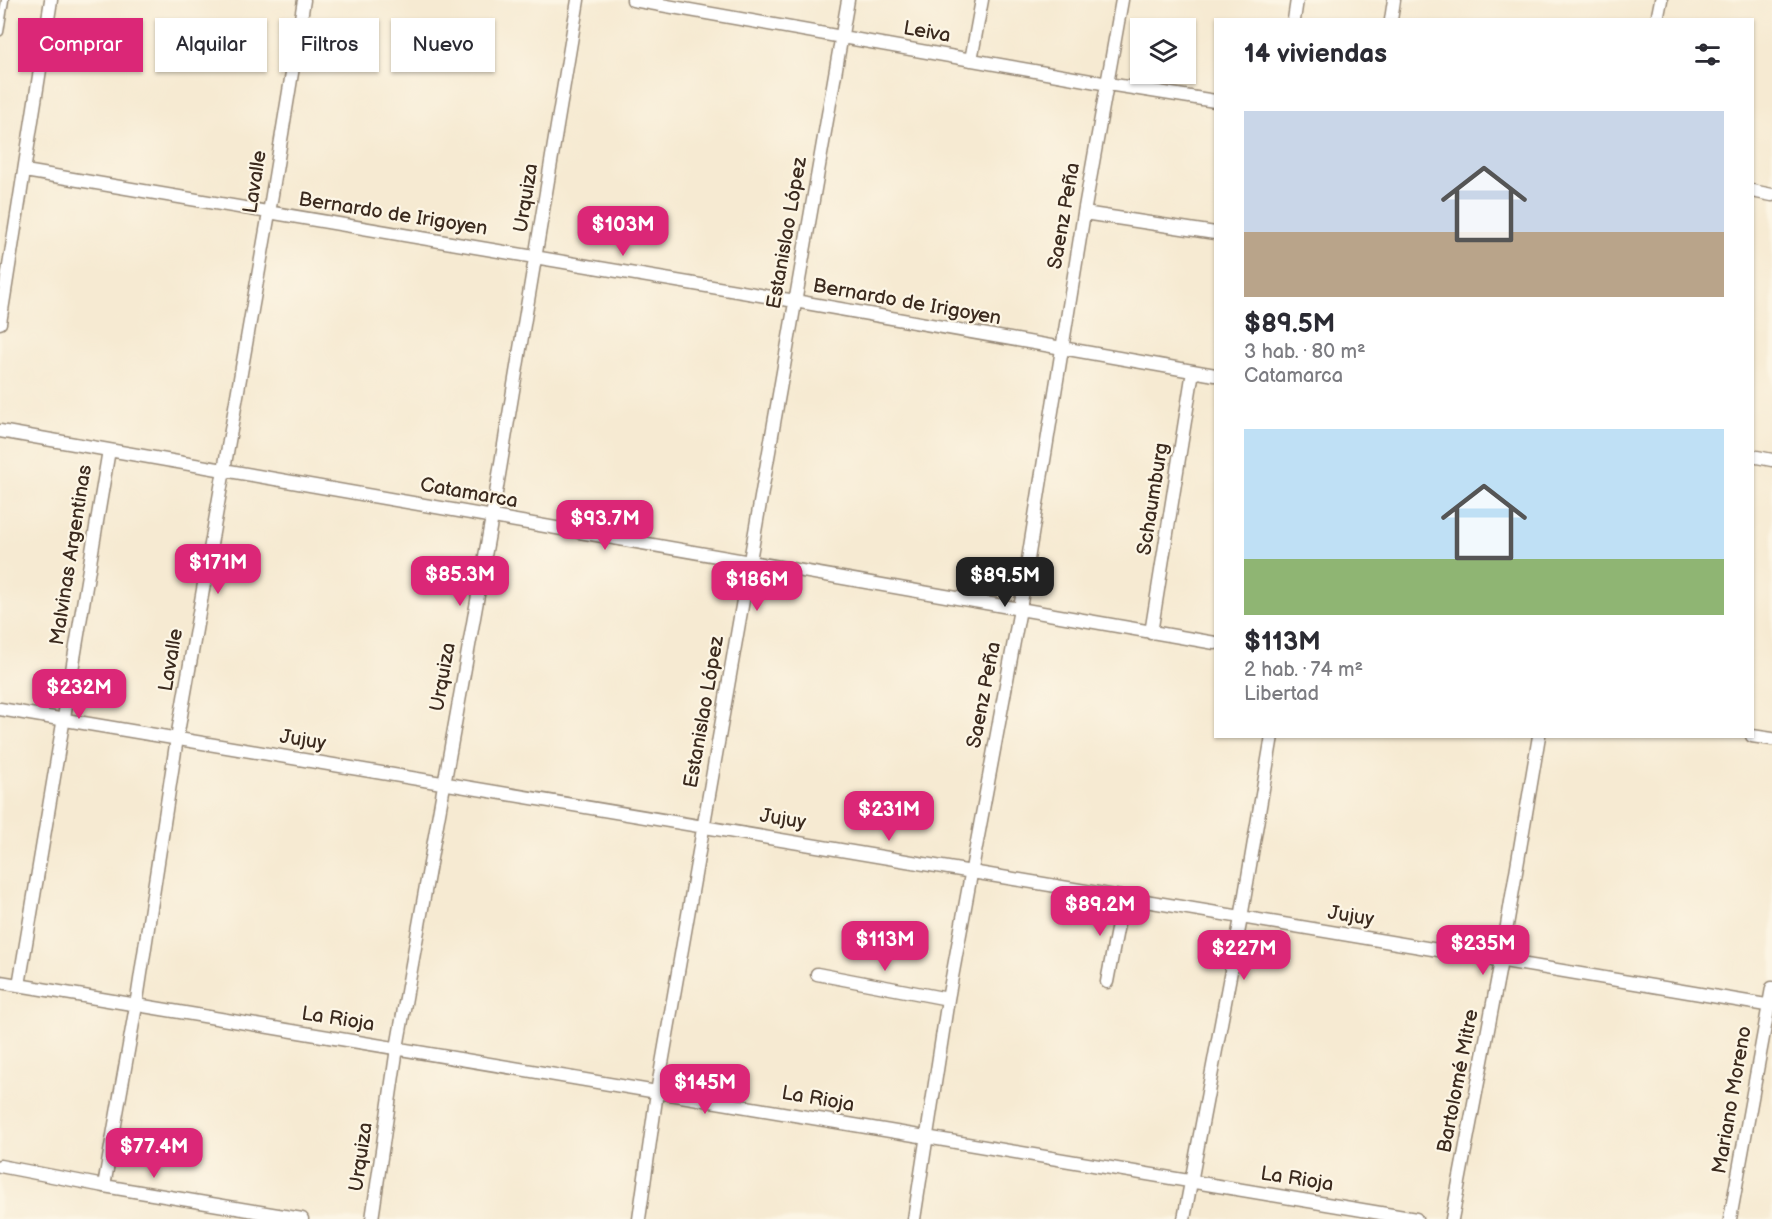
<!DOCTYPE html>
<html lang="es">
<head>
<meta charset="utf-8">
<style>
  :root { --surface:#fff; --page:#f7f7f7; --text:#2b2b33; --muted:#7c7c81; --accent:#db2777 }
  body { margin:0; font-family:"Balsamiq Sans",sans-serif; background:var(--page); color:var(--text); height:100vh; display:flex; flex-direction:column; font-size:22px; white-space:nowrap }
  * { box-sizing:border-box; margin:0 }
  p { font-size:20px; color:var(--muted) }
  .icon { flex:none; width:33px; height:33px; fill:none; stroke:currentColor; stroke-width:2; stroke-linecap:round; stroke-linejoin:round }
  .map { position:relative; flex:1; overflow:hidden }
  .sheet { position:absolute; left:1214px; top:18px; width:540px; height:720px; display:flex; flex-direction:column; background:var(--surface); border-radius:0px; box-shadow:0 2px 4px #0004 }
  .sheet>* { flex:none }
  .banner { position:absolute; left:18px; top:18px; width:570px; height:54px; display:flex; gap:12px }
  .tools { position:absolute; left:1130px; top:18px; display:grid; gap:12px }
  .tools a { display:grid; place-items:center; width:66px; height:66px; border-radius:0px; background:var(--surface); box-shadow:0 2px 4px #0004; font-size:30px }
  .price { position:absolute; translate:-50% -51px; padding:0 14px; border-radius:12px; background:var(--accent); color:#fff; font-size:20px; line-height:39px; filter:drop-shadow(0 2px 3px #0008) }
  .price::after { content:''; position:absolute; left:50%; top:36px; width:18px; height:14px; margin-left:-9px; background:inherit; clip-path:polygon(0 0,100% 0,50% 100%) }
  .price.active { background:#222; color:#fff }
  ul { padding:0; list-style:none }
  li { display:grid; align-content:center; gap:12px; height:318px; padding:0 30px }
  li span { display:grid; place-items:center; height:186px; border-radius:0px; color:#555 }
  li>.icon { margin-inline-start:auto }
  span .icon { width:108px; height:108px; fill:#fffc; stroke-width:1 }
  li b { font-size:26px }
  h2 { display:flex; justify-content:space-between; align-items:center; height:72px; padding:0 30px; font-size:26px }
  .tag { padding:0 21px; border-radius:0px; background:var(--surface); box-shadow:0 2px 4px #0004; font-size:21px; line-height:54px }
  .tag.active { background:var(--accent); color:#fff }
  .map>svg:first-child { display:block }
</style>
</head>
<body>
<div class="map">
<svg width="1772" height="1219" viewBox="0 0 1772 1219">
  <rect width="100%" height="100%" fill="#fcf5e5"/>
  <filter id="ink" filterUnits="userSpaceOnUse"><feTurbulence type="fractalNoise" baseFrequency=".0167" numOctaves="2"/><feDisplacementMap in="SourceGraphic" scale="12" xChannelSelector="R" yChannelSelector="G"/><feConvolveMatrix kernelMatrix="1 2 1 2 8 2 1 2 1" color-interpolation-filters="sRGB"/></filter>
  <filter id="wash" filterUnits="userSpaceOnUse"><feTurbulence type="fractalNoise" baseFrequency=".008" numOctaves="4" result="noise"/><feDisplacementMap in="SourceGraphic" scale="24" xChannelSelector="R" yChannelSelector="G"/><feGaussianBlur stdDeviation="1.35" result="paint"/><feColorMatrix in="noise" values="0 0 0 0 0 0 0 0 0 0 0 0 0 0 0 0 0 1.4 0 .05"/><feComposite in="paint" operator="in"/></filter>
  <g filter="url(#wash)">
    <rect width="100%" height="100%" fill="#f6ead2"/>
  </g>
  <g filter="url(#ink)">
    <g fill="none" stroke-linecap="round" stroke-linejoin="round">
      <!-- lane casing -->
      <g stroke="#988a78" stroke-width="9">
        <path id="lane" d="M0,32L5,0"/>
      </g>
      <!-- street casing -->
      <g stroke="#988a78" stroke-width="15">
        <path id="street" d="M633,0L1108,84L1215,101
          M1294,20L1297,0
          M1391,20L1394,0
          M1657,20L1661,0
          M971,60L982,0
          M25,171L795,301L1215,375
          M1752,191L1772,195
          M1084,213L1215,233
          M0,323L51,0
          M0,431L1215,643
          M1752,456L1772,460
          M1151,633L1193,371
          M0,709L1772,1006
          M1752,736L1772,739
          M817,974L948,999
          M0,982L1416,1219
          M1107,982L1123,898
          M19,985L109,450
          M0,1166L104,1186L302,1219
          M104,1186L136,1006L177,738L269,213L304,0
          M372,1219L397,1048L492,517L578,0
          M639,1219L657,1092L848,0
          M914,1219L948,999L1020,609L1084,213L1122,0
          M1184,1219L1241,918L1272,736
          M1452,1219L1501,961L1539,736
          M1730,1219L1772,988"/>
      </g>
      <!-- lane -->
      <use href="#lane" stroke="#fff" stroke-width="6"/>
      <!-- street -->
      <use href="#street" stroke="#fff" stroke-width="12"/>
    </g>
  </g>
  <g text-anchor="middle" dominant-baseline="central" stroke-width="4.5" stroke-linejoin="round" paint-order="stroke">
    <!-- street labels -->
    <g font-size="20" fill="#3b2a1e" stroke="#fcf5e5">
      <text transform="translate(927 32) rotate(10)">Leiva</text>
      <text transform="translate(255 182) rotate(-81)">Lavalle</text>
      <text transform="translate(526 198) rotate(-81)">Urquiza</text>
      <text transform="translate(393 214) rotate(9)">Bernardo de Irigoyen</text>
      <text transform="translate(1064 216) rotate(-80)">Saenz Peña</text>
      <text transform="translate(787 233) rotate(-80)">Estanislao López</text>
      <text transform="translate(907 302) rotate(10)">Bernardo de Irigoyen</text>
      <text transform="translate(469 493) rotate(10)">Catamarca</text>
      <text transform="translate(1153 499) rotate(-81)">Schaumburg</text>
      <text transform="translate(71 555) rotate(-81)">Malvinas Argentinas</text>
      <text transform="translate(171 660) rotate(-80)">Lavalle</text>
      <text transform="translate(443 677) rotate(-80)">Urquiza</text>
      <text transform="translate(984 695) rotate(-79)">Saenz Peña</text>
      <text transform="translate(704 712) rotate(-80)">Estanislao López</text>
      <text transform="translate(303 740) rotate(9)">Jujuy</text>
      <text transform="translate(783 819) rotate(9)">Jujuy</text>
      <text transform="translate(1351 916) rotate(9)">Jujuy</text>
      <text transform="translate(338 1019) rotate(9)">La Rioja</text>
      <text transform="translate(1458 1081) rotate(-79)">Bartolomé Mitre</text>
      <text transform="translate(818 1099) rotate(10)">La Rioja</text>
      <text transform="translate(1732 1100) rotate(-80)">Mariano Moreno</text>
      <text transform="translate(361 1157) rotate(-82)">Urquiza</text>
      <text transform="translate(1297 1179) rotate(9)">La Rioja</text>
    </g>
  </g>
</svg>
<div class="tools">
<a><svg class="icon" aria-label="layers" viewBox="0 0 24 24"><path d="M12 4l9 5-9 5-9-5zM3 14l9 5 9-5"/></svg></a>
</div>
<b class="price" style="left:623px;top:257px">$103M</b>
<b class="price" style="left:605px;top:551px">$93.7M</b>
<b class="price" style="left:218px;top:595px">$171M</b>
<b class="price" style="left:460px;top:607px">$85.3M</b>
<b class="price active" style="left:1005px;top:608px">$89.5M</b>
<b class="price" style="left:757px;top:612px">$186M</b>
<b class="price" style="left:79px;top:720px">$232M</b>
<b class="price" style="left:889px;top:842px">$231M</b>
<b class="price" style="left:1100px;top:937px">$89.2M</b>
<b class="price" style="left:885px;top:972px">$113M</b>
<b class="price" style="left:1483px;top:976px">$235M</b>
<b class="price" style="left:1244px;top:981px">$227M</b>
<b class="price" style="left:705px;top:1115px">$145M</b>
<b class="price" style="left:154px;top:1179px">$77.4M</b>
<div class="banner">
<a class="tag active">Comprar</a>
<a class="tag">Alquilar</a>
<a class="tag">Filtros</a>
<a class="tag">Nuevo</a>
</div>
<section class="sheet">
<h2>14 viviendas<svg class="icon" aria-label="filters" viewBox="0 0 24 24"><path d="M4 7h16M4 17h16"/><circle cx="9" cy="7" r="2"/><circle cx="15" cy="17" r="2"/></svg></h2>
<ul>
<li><span style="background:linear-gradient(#c9d6e8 65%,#b9a48a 0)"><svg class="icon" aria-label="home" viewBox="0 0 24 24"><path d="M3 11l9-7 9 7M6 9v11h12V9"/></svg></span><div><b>$89.5M</b><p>3 hab. · 80 m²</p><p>Catamarca</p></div></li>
<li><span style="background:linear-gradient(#bfe0f5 70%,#8fb573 0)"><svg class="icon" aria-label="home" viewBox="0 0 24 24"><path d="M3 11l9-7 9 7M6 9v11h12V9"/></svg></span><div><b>$113M</b><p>2 hab. · 74 m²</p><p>Libertad</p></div></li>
</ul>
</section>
</div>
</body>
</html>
